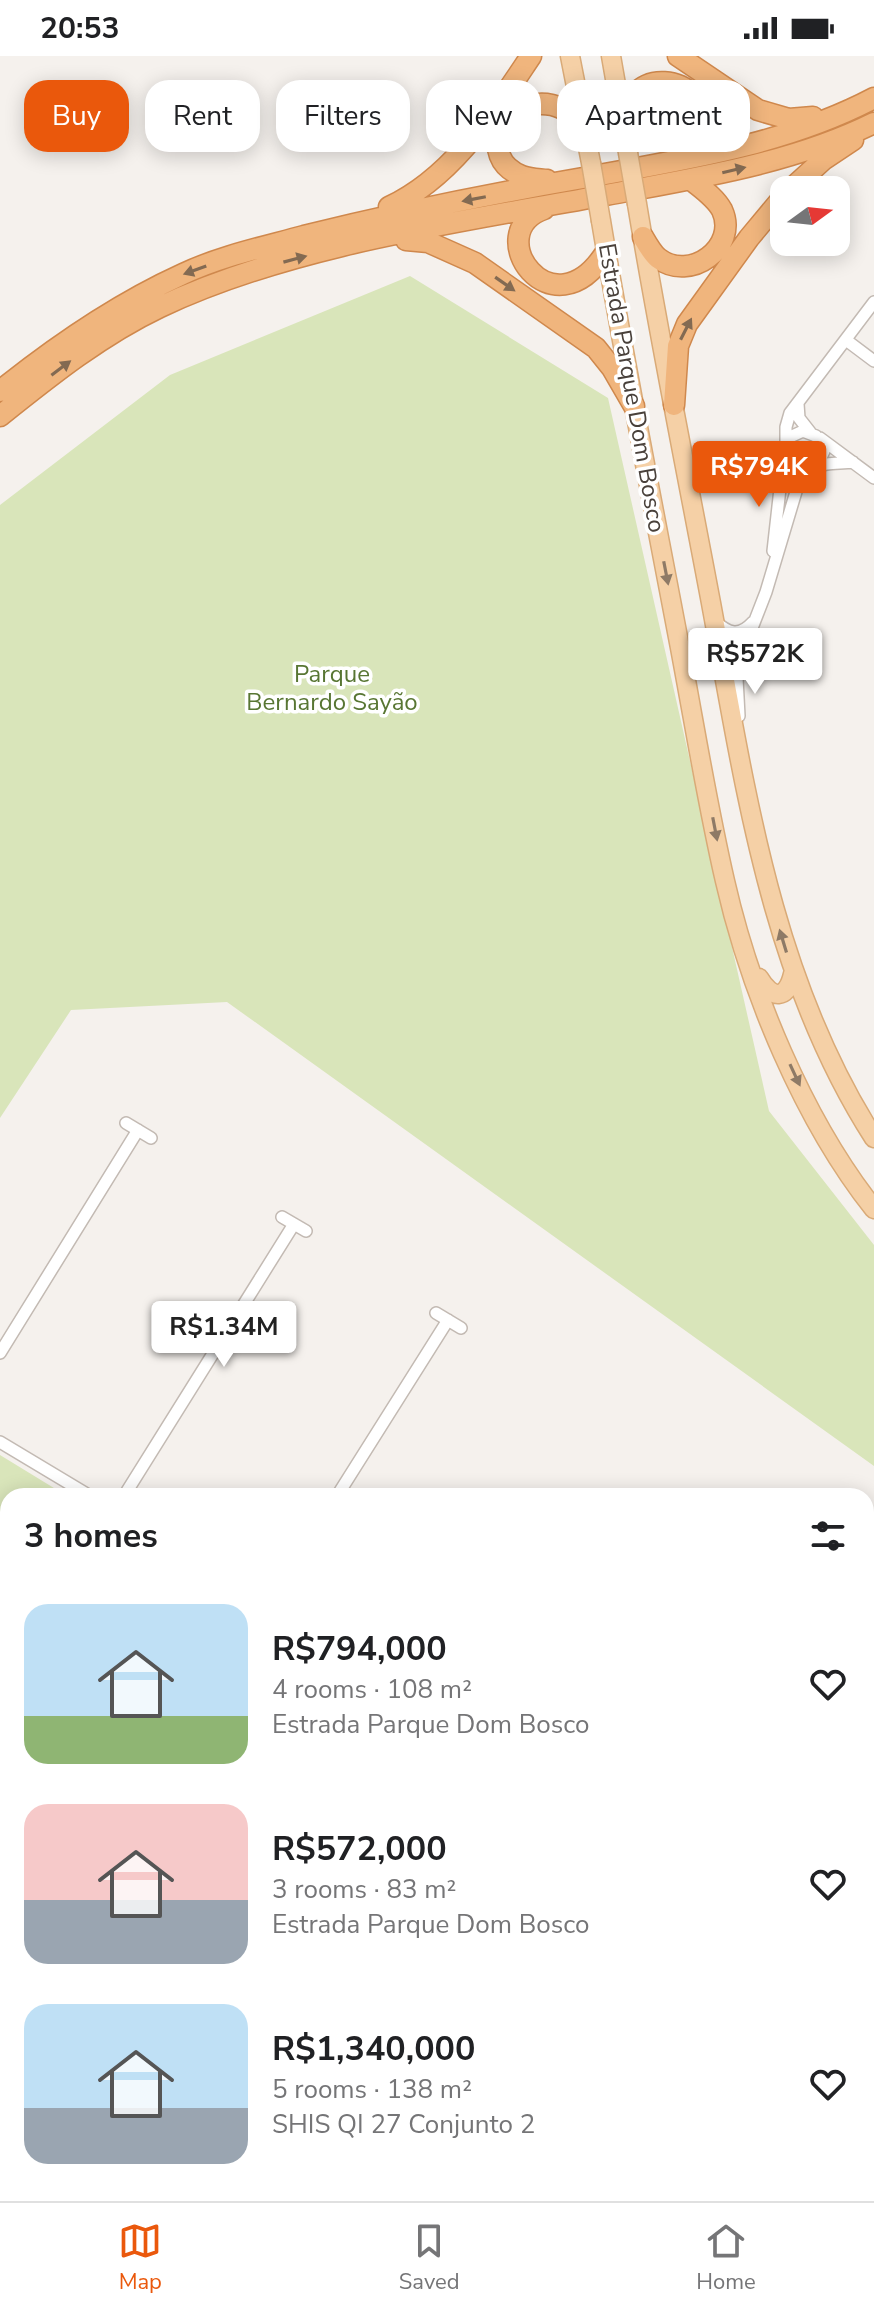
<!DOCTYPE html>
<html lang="en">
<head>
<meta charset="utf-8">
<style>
  :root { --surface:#fff; --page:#f6f6f6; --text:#202124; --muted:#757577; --line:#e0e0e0; --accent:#ea580c }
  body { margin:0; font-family:"Nunito Sans",sans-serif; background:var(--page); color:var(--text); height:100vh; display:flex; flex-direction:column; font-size:30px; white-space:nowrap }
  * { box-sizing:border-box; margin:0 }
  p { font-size:26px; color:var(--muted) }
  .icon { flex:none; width:44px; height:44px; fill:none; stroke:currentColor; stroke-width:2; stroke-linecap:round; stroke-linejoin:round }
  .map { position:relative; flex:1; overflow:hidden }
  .details { position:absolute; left:0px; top:1432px; width:874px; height:714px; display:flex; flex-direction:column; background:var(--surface); border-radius:24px 24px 0 0; box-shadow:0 4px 20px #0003 }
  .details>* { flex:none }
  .top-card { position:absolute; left:24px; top:24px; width:826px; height:72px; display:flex; gap:16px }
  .needle { width:52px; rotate:75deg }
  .controls { position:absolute; left:770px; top:120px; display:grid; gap:16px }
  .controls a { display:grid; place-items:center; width:80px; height:80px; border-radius:16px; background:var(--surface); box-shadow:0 4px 20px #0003; font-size:40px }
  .price { position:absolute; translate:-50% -68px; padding:0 18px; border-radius:8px; background:#fff; color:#222; font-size:26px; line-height:52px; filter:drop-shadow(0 2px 4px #0008) }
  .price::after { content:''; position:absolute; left:50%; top:48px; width:24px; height:18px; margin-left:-12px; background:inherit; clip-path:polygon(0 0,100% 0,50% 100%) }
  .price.on { background:var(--accent); color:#fff }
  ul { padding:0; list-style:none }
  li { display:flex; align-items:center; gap:24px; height:200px; padding:0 24px }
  li span { display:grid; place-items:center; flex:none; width:224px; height:160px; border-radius:24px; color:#555 }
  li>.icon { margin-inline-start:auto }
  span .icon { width:96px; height:96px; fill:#fffc; stroke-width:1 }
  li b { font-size:34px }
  h2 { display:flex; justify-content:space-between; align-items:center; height:96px; padding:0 24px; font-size:34px }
  .pill { padding:0 28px; border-radius:24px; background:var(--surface); box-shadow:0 4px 20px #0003; font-size:28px; line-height:72px }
  .pill.on { background:var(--accent); color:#fff }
  .status { display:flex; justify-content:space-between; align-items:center; height:56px; padding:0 40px; background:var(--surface); direction:ltr }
  .status svg { height:22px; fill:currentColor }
  .tabs { display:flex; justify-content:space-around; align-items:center; height:112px; border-top:2px solid var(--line); background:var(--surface); font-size:22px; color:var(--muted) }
  .tabs a { display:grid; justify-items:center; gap:4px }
  .tabs .on { color:var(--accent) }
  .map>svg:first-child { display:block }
</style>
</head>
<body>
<div class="status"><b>20:53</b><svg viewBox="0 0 49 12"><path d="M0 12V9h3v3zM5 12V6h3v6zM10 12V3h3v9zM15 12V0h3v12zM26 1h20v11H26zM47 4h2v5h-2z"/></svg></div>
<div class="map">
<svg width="874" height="2145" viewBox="0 0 874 2145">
  <rect width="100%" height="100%" fill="#f5f1ed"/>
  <!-- green -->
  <path fill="#d9e5ba" d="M410,220L608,342L769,1055L874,1189V1410L227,946L71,954L0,1062V449L170,319Z
    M0,1399L67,1440H8V2138H866V1932L874,1937V2145H0Z"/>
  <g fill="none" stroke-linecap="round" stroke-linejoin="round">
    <!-- street casing -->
    <g stroke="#c3bab3" stroke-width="14">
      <path id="street" d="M846,284L874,305
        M798,348L799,362L810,376
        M820,382L874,422
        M786,387V371L790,357L874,246
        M817,411L824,395L816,380L803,375L790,381C781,394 784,413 802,415C811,416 818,410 827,408C835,407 844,407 853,406
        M773,495L784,397
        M715,565C729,578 739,581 753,566
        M739,660L737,622L740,603L766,536L798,429L807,415
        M126,1067L151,1082
        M282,1161L306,1175
        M436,1257L461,1272
        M0,1297L138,1074
        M0,1386L90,1440
        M124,1440L294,1168
        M337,1440L448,1264
        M866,1582L874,1587
        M866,1778L874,1783
        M866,1918L874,1923"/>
    </g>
    <!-- primary casing -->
    <g stroke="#d9aa77" stroke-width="21">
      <path id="primary" d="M570,0L591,107
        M611,0L628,97
        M637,148C659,281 686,414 711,547C745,731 771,922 874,1082
        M601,165C624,303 651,439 677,576C693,659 706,743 725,825C750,935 804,1065 874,1153
        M759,922C772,944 787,944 793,918"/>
    </g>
    <!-- highway casing -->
    <g stroke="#cf884d" stroke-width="23">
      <path id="highway" d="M678,0L758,54L789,63L813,61
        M622,62C625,55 629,45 634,39C668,0 745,59 676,101
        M547,124C539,123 530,123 522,120C474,101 505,39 552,49C565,52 575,61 584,69
        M790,134L823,104L853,84
        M389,151C453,121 492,58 531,0
        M544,153C479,176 552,281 606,196
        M643,181C647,188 652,197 658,202C690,227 739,191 722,154C715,141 701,132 690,123
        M406,184L428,186L475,207L596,292L612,312L634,350
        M0,335C56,290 117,248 183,218C221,200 264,191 304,180C396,157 490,138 583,122C681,104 785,89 874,42
        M674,349L678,290L687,268L749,182L784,140
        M0,360C50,320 101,279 160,251C293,188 461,166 606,139C696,122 791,108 874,67"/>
    </g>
    <!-- street -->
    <use href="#street" stroke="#fff" stroke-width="11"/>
    <!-- primary -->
    <use href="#primary" stroke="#f5d0a6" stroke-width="18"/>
    <!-- highway -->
    <use href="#highway" stroke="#f0b57d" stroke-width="20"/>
    <!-- primary-bridge casing -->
    <g stroke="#d9aa77" stroke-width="21" stroke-linecap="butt">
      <path id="primary-bridge" d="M628,97L637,148
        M591,107L601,165"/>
    </g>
    <!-- primary-bridge -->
    <use href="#primary-bridge" stroke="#f5d0a6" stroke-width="18"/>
  </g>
  <!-- one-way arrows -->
  <defs><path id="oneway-solid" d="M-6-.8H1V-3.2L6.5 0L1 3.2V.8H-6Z" transform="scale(2)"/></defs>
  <g fill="#836a52">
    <use href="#oneway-solid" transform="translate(734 114) rotate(-13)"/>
    <use href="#oneway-solid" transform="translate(474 143) rotate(169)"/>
    <use href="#oneway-solid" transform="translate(295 203) rotate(-15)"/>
    <use href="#oneway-solid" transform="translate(195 214) rotate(160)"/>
    <use href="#oneway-solid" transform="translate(505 228) rotate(35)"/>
    <use href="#oneway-solid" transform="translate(686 273) rotate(-63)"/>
    <use href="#oneway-solid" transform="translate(61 312) rotate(-37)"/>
  </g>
  <g fill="#8e7a66">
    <use href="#oneway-solid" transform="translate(666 517) rotate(79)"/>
    <use href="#oneway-solid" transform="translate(715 773) rotate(79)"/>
    <use href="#oneway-solid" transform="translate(783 885) rotate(-107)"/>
    <use href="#oneway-solid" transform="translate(795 1019) rotate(65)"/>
  </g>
  <g text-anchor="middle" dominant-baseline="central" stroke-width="7" stroke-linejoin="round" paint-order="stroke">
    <!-- street labels -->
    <g font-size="24" fill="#49413b" stroke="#fff">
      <text transform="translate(632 332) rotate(80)">Estrada Parque Dom Bosco</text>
    </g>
    <!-- park labels -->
    <g font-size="24" fill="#587633" stroke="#fff">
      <text x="332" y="618">Parque<tspan x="332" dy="28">Bernardo Sayão</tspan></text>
    </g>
  </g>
</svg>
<div class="controls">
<a><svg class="needle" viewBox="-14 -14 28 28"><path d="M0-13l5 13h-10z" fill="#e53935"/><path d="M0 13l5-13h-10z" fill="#757577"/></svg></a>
</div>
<b class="price on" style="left:759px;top:453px">R$794K</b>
<b class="price" style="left:755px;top:640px">R$572K</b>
<b class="price" style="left:224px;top:1313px">R$1.34M</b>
<div class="top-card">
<a class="pill on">Buy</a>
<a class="pill">Rent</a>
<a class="pill">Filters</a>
<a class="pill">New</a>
<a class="pill">Apartment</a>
</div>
<section class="details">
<h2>3 homes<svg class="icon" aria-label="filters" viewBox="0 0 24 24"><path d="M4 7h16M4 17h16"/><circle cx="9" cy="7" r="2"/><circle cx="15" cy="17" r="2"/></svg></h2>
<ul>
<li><span style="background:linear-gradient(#bfe0f5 70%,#8fb573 0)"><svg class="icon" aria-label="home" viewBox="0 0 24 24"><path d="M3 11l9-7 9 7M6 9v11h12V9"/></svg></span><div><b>R$794,000</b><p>4 rooms · 108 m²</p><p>Estrada Parque Dom Bosco</p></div><svg class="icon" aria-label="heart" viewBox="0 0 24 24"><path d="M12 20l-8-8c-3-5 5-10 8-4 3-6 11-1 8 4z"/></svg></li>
<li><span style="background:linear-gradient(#f6c9c9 60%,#9aa5b1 0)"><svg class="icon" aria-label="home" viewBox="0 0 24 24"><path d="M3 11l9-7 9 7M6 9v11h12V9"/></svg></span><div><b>R$572,000</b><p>3 rooms · 83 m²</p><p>Estrada Parque Dom Bosco</p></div><svg class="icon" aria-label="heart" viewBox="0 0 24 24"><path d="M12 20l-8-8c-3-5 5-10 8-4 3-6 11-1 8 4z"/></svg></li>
<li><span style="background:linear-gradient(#bfe0f5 65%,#9aa5b1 0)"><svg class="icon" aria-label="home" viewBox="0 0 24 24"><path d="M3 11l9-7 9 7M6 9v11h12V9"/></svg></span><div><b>R$1,340,000</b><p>5 rooms · 138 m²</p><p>SHIS QI 27 Conjunto 2</p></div><svg class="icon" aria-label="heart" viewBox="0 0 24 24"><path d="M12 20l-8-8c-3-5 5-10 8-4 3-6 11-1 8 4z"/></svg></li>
</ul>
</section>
</div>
<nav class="tabs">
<a class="on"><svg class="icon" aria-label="map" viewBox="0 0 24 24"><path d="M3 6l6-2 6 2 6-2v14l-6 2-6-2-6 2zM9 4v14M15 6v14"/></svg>Map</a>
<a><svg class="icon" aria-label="saved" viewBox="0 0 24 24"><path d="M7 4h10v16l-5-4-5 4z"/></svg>Saved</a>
<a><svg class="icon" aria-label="home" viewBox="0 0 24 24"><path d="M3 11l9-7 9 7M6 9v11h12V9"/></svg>Home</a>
</nav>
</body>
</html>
